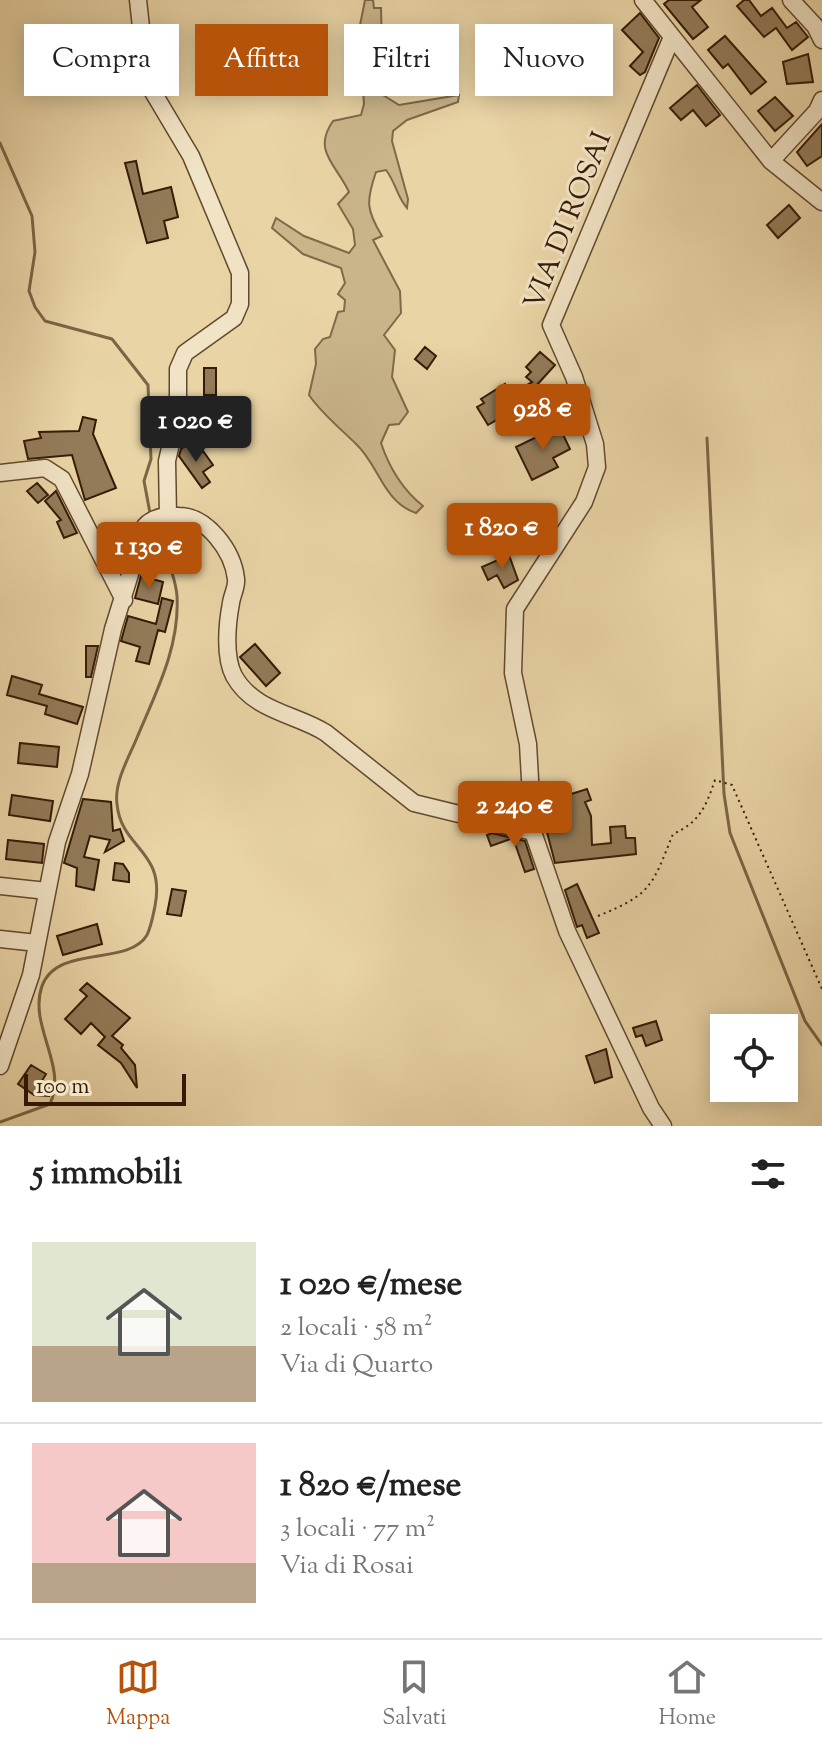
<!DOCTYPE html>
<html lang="it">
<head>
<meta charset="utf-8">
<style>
  :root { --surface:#fff; --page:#f6f6f6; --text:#222; --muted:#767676; --line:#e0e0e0; --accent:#b45309 }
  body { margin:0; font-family:"Sorts Mill Goudy",serif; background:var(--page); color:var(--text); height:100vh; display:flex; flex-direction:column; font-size:30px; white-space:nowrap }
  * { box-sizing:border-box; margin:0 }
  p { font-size:26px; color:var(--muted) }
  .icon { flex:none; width:44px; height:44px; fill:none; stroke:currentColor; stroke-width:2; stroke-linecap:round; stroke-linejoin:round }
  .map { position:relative; height:1126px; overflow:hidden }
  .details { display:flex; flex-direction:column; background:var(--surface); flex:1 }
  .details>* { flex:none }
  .top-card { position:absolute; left:24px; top:24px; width:774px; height:72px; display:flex; gap:16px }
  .tools { position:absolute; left:710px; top:1014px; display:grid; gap:16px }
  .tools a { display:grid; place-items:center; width:88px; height:88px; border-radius:0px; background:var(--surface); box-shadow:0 4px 20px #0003; font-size:40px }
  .scale { position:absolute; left:24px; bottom:20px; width:162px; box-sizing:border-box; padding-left:8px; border:4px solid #351b05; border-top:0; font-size:22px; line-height:28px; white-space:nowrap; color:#351b05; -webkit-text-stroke:6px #f1e3c5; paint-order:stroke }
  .price { position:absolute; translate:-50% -68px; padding:0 18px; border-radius:8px; background:var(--accent); color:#fff; font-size:26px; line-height:52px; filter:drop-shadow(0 2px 4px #0008) }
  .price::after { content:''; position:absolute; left:50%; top:48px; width:24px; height:18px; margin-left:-12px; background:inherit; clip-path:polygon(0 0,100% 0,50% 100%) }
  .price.active { background:#222; color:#fff }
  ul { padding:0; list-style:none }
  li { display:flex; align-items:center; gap:24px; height:200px; padding:0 32px }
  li+li { border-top:2px solid var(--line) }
  li span { display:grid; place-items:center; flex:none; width:224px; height:160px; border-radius:0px; color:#555 }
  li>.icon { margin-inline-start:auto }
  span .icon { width:96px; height:96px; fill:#fffc; stroke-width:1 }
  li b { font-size:34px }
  h2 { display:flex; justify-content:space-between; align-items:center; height:96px; padding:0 32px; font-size:34px }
  .tag { padding:0 28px; border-radius:0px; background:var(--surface); box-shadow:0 4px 20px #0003; font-size:28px; line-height:72px }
  .tag.active { background:var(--accent); color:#fff }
  .menu { display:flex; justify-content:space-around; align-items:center; height:112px; border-top:2px solid var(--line); background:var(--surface); font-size:22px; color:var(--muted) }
  .menu a { display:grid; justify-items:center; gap:4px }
  .menu .active { color:var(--accent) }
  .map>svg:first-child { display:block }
</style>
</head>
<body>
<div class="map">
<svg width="822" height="1126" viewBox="0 0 822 1126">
  <rect width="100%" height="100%" fill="#e9d4a6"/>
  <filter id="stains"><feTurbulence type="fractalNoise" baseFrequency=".0025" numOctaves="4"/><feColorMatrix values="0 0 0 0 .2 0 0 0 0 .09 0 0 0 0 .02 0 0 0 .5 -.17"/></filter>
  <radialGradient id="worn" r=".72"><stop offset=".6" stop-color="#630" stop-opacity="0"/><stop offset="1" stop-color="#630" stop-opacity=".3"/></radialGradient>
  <!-- green -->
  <path fill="#cab58b" stroke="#806848" stroke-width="2" d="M365,0H373L374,8H381L383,95L399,105L459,95L458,102L407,120L393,131L392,141L408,199L407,208C397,197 396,183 386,170L376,172C366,201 366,210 382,236L373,240L400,291L401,313L384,335L395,350L392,377L408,412L399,424L389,425L381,443C389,467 403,490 423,506L416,513C383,502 379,465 356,444C340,428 322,414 309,395L316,364L315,349L323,339L330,337L338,312L344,311L345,300L338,294L345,283L341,268L303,254L272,228L276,218L304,236L349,253L355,245L353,229L338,204L349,192C336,164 312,151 333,121L361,115L364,104L359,30Z"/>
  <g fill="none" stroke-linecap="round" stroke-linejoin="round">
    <!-- stream -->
    <path stroke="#7c6445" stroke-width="3" d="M0,143L32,216L35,252L29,291L35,307L45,321L112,339L148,385L151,459L144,481L150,513
      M707,438L724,794L730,833L805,1021L822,1045
      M0,1122L50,1104C68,1065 28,1026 42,986C57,944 128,967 147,935C151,927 153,916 155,906C166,850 121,849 117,804C114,783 128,759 136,740C155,694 180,648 177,596C175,573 162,549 155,527"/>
  </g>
  <!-- building -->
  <path fill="#937b59" stroke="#351b05" stroke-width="2" d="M669,0H701L692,7L708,27L693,39L664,4Z
    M744,0H749L761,16L772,8L787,28L796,22L808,37L792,50L776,28L764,37L737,6Z
    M640,13L659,38L645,72L640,75L630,66L643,52L622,30Z
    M547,31L556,45L545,52L536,39Z
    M725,36L766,82L751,94L728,64L723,68L708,50Z
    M808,54L813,82L787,84L783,62Z
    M697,85L720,115L706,126L693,110L681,120L670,108Z
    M775,97L793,116L775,131L758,111Z
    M822,124V156L807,166L797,152Z
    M136,161L143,194L171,187L178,217L164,221L168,238L147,243L125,163Z
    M789,205L800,218L778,238L767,225Z
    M425,347L436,356L427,369L415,359Z
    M540,352L555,365L536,386L540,393L533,398L525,386L532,382L526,377L531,372L526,367Z
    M204,368H216V395H204Z
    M505,384L519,407L488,425L477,407L484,403L481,399Z
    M83,417L96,420L93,434L116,488L85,500L72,455L28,459L24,441L41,438L39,432L79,431Z
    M559,426L570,449L553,458L558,467L532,480L516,447Z
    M189,443L198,455L203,451L213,465L203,472L210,482L202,488L179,456L181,449Z
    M37,483L48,495L38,503L27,491Z
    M56,491L77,533L64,538L57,522L61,520L45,501Z
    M509,555L518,580L504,588L497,575L488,580L482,567Z
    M141,576L163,582L158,604L135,598Z
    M162,598L173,601L165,632L158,630L149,664L136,661L140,647L121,641L128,616L156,624Z
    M255,644L280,673L266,686L240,657Z
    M86,646H98L91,677H86Z
    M12,676L42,685L39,694L83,707L77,724L45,714L47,706L7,695Z
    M20,743L59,747L57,767L18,763Z
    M587,789L591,800L585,802L591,816L592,845L611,843L610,827L625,826L626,838H635L636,854L555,863L543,817H571L565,796Z
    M12,795L53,801L50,821L9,815Z
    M83,799L111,802L113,831L120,829L124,841L105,852L110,840L90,836L84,857L99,860L94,890L76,886L77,868L64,863Z
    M492,833L525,841L534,869L525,872L513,838L491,846L487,835Z
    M8,840L44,844L42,863L6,859Z
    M115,863L123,864L129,873V882L113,880Z
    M577,884L599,933L587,938L582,925L577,927L565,890Z
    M172,889L186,891L181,916L167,914Z
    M97,924L102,944L63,955L57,936Z
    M87,983L130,1018L112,1036L123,1045L121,1048L135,1065L137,1088L121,1063L98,1045L105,1037L91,1023L81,1034L65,1019L87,996L80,990Z
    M656,1021L662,1040L646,1046L642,1035L636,1037L633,1028Z
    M606,1049L612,1077L595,1083L586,1056Z
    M31,1065L46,1074L40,1084H49V1096L34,1095L18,1084Z"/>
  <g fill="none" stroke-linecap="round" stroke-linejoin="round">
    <!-- minor casing -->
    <g stroke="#62492d" stroke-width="19">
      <path id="minor" d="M138,0L147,82L191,156L240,273V304L234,318L185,353L178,369V413L167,461L168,516
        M643,0L771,161L822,202
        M791,0L815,26L822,40
        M771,161L817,111L822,100
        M0,473L45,468L62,479L124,600
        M533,832L528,744L513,673L515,609L584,502L597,467L595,444L574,377L551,325L672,37
        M0,886L47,891
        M0,939L37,943
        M0,1066L31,975L57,842L80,774L113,629L145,526C153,517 167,515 179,516C207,516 233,551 236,579C237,587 232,595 231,603C227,624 224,657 234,676C254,712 297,714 326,733L414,803L533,832L567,931L651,1108L663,1126"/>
    </g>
    <!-- path -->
    <path stroke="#351b05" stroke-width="2" stroke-dasharray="2 4" stroke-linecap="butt" d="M598,916C652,894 652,886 673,834C700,822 706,806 715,780L732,785L822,989"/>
    <!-- minor -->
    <use href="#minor" stroke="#f1e3c5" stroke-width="16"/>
  </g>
  <g text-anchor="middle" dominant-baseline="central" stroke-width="6" stroke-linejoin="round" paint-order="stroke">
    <!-- street labels -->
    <g font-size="28" fill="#351b05" stroke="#f1e3c5">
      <text transform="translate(569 221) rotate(-68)">VIA DI ROSAI</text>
    </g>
  </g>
  <rect width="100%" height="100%" filter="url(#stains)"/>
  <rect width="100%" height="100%" fill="url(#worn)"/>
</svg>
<div class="tools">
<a><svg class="icon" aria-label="locate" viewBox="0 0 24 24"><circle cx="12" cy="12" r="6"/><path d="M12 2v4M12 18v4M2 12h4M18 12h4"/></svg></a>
</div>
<div class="scale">100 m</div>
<b class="price" style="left:543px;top:452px">928 €</b>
<b class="price active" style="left:196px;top:464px">1 020 €</b>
<b class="price" style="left:502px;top:571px">1 820 €</b>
<b class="price" style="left:149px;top:590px">1 130 €</b>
<b class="price" style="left:515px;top:849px">2 240 €</b>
<div class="top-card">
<a class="tag">Compra</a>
<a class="tag active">Affitta</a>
<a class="tag">Filtri</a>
<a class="tag">Nuovo</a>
</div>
</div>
<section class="details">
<h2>5 immobili<svg class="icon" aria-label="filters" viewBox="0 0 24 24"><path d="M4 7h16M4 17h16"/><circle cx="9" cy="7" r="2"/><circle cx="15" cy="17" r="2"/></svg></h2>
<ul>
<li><span style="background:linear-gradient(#dfe7d0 65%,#b9a48a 0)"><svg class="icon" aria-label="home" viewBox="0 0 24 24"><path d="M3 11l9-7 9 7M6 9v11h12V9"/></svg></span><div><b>1 020 €/mese</b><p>2 locali · 58 m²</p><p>Via di Quarto</p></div></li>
<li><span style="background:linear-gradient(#f6c9c9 75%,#b9a48a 0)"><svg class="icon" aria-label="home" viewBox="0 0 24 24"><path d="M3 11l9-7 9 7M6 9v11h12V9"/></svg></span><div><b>1 820 €/mese</b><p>3 locali · 77 m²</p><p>Via di Rosai</p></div></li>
</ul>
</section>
<nav class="menu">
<a class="active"><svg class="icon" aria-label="map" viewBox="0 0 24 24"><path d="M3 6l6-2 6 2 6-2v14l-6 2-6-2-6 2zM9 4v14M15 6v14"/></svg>Mappa</a>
<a><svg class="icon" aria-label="saved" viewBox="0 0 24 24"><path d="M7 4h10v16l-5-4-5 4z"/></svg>Salvati</a>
<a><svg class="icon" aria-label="home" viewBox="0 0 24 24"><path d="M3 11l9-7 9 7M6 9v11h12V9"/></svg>Home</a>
</nav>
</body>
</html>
